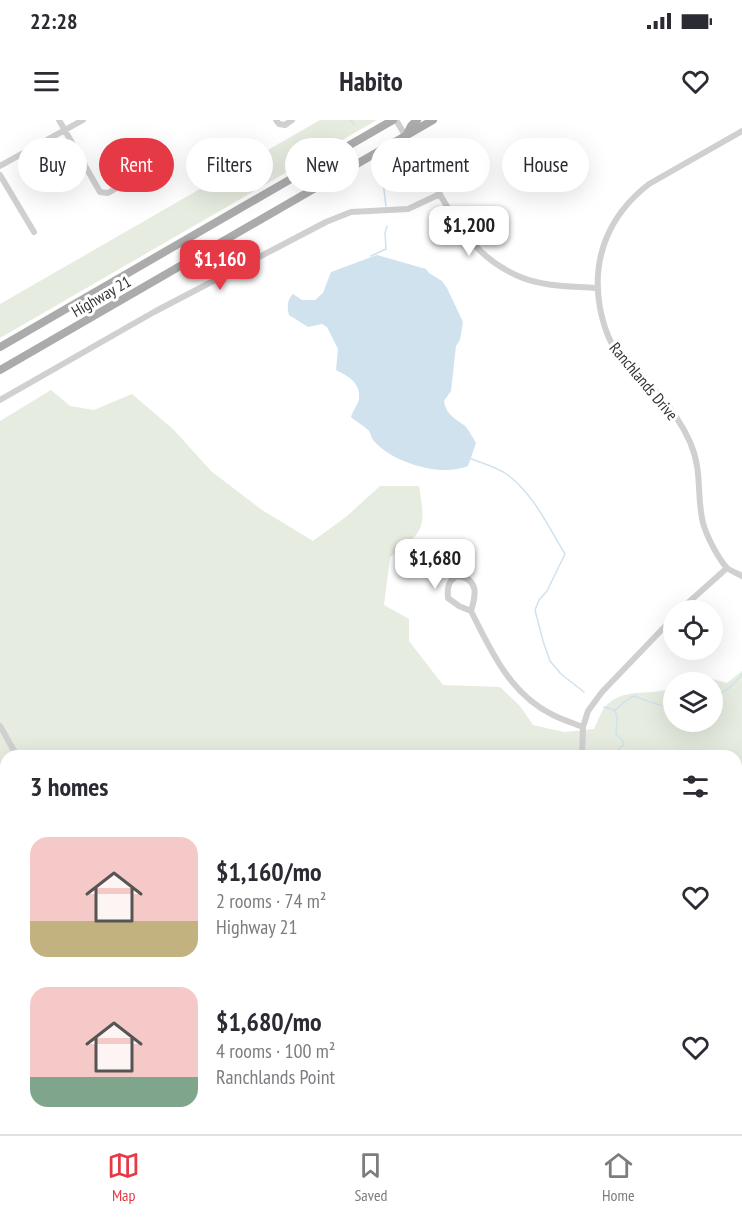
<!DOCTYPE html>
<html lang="en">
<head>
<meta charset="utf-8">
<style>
  :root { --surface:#fff; --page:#f7f7f7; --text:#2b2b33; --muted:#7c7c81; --line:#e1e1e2; --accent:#e63946 }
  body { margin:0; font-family:"PT Sans Narrow",sans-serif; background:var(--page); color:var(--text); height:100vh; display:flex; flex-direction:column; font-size:22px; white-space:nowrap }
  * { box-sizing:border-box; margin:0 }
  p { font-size:20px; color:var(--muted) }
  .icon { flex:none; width:33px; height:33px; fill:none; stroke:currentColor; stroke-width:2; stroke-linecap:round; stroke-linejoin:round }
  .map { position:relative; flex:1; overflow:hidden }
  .drawer { position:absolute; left:0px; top:630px; width:742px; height:384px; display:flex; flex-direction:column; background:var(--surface); border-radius:18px 18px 0 0; box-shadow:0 6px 24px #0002 }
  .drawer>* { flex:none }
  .top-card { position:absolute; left:18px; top:18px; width:706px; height:54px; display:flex; gap:12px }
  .controls { position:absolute; left:663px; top:480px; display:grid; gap:12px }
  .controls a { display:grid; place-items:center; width:60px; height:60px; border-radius:50%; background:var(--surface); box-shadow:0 6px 24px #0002; font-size:30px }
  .price { position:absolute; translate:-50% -51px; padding:0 14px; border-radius:12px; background:#fff; color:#222; font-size:20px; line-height:39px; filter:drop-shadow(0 2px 3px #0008) }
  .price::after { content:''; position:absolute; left:50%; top:36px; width:18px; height:14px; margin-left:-9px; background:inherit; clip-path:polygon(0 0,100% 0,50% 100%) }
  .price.on { background:var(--accent); color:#fff }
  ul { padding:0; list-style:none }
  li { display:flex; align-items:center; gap:18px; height:150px; padding:0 30px }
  li span { display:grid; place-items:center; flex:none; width:168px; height:120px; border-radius:18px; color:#555 }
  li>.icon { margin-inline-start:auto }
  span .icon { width:72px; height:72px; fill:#fffc; stroke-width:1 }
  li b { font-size:26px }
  h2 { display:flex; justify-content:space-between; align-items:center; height:72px; padding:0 30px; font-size:26px }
  .pill { padding:0 21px; border-radius:27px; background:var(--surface); box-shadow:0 6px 24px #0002; font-size:21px; line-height:54px }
  .pill.on { background:var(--accent); color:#fff }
  .status { display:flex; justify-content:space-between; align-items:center; height:42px; padding:0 30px; background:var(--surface); direction:ltr }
  .status svg { height:16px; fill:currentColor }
  header { display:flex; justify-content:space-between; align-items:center; height:78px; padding:0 30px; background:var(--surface); font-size:27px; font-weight:600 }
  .tab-bar { display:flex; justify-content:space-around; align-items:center; height:84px; border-top:2px solid var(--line); background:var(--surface); font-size:16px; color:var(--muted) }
  .tab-bar a { display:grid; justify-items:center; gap:3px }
  .tab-bar .on { color:var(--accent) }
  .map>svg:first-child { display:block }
</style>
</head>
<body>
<div class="status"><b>22:28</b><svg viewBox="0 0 49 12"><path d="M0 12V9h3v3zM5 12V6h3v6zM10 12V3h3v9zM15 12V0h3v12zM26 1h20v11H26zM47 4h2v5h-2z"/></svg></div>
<header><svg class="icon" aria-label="menu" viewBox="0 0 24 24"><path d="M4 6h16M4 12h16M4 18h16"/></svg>Habito<svg class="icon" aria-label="heart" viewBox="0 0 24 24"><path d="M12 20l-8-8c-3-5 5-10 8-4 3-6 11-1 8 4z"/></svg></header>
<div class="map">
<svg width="742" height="1014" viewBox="0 0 742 1014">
  <rect width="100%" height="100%" fill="#fff"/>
  <!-- green -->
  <path fill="#e6ecdf" d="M320,0H377L0,218V184Z
    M51,270L70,286L94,290L132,274L174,310L211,351L262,390L313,421L347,396L380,366H419C426,409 425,411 390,437L384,485L409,499V521L443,565L500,567L520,586L533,605L564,612L594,609C598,601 602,588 609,583C627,567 653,577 673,567L674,602H712V562H682L698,555L727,563L742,551V704L737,705L736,636H6V693L0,672V301Z
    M162,1008H322L325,1014H151Z
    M604,1008H704L708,1014H607Z"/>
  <!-- water -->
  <path fill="#cfe2ee" d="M377,135L426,149L429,153L442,161L447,168L463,202L460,220L456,226L451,271L444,281C446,295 455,298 465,306C469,310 473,318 476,323L468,346C441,358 391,342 373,320C371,317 371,314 369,311C365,306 356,302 351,297C353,290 358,285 359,279C361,263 348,256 336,250L338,229L327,207L322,204L308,207L289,195C287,188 287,179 293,174L302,180H315L323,173L331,152Z"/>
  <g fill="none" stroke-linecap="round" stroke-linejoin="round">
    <!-- stream -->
    <path stroke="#cfe2ee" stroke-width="1.5" d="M351,0L354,5
      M382,54L386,86
      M371,136L386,129L385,113L387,106
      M469,338C481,343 497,347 508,355C534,375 548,406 565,434L547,471L539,480L535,490L543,521L550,541L561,554L584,572
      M694,562L699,558L705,559L709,562
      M712,569L715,574C728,573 734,562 742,555
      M604,587L614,590
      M615,590C622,585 627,578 635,576C639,578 658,585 664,586L669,576L674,575
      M615,590L617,598L616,614L623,621L624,625L620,627L616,636
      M675,1008L677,1014"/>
    <!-- minor -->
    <path stroke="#d0d0d0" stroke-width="6" d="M59,0L100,72L108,73L145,52
      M276,0L279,4L285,5L292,0
      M396,0C409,22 423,45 436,68C460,108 477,140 523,158C546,167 572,166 596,168
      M742,11L649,64C609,95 591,138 600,188C603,203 607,218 616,230C628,247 643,259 657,273C670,287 682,304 690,322C703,352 696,374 703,403C707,417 717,436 726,447C730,451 737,453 742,456
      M145 47a9 9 0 1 1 18 0a9 9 0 1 1-18 0Z
      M0,46L83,0
      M0,55L34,112
      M0,280L154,192L326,102L351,92L408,89L440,74
      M458,456C479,459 476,475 471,491L459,486L448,478C447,468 448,460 458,456Z
      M680,490L727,448
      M471,491C491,531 510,574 553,595C563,600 573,603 583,607
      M0,606L17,636
      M582,636L583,607L588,591L602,572L674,497
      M736,713L742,712
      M0,848L6,847
      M116,1008L119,1014
      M465,1008L469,1014
      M136,1014L146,1008"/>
    <!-- major -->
    <path stroke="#ababab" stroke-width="8" d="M406,16L411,6L417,0
      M0,227L393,0
      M0,250L433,0"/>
  </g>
  <g text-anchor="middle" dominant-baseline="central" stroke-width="6" stroke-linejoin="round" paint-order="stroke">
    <!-- street labels -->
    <g font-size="16" fill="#333" stroke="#fff">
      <text transform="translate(101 176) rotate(-30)">Highway 21</text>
      <text transform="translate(644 261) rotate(50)">Ranchlands Drive</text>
    </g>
  </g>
</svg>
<div class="controls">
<a><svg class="icon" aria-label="locate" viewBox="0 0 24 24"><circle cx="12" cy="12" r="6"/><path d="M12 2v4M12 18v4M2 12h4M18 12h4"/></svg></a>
<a><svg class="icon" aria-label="layers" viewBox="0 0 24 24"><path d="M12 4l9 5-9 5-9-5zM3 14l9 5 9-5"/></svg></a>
</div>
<b class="price" style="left:469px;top:137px">$1,200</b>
<b class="price on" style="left:220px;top:171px">$1,160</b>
<b class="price" style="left:435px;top:470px">$1,680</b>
<div class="top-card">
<a class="pill">Buy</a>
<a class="pill on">Rent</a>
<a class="pill">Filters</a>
<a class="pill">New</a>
<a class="pill">Apartment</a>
<a class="pill">House</a>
</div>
<section class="drawer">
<h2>3 homes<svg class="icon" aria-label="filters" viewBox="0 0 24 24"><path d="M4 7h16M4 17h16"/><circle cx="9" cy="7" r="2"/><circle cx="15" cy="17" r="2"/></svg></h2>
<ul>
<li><span style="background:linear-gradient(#f6c9c9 70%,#c2b280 0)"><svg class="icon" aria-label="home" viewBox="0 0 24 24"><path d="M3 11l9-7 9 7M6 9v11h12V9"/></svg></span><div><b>$1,160/mo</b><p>2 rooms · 74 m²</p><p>Highway 21</p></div><svg class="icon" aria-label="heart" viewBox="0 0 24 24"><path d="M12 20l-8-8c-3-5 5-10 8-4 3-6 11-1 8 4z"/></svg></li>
<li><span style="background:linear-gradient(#f6c9c9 75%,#7fa58c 0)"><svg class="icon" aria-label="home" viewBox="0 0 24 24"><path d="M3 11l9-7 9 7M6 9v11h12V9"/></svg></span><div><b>$1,680/mo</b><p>4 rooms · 100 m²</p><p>Ranchlands Point</p></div><svg class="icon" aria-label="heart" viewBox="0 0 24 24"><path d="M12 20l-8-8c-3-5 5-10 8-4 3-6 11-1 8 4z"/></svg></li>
</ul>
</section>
</div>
<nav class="tab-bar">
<a class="on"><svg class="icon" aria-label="map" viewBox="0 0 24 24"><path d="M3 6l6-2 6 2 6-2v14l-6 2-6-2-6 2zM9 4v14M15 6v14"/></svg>Map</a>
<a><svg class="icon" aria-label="saved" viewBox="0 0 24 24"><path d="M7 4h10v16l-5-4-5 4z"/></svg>Saved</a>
<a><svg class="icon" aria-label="home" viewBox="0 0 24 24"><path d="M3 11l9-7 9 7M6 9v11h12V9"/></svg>Home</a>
</nav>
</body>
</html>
